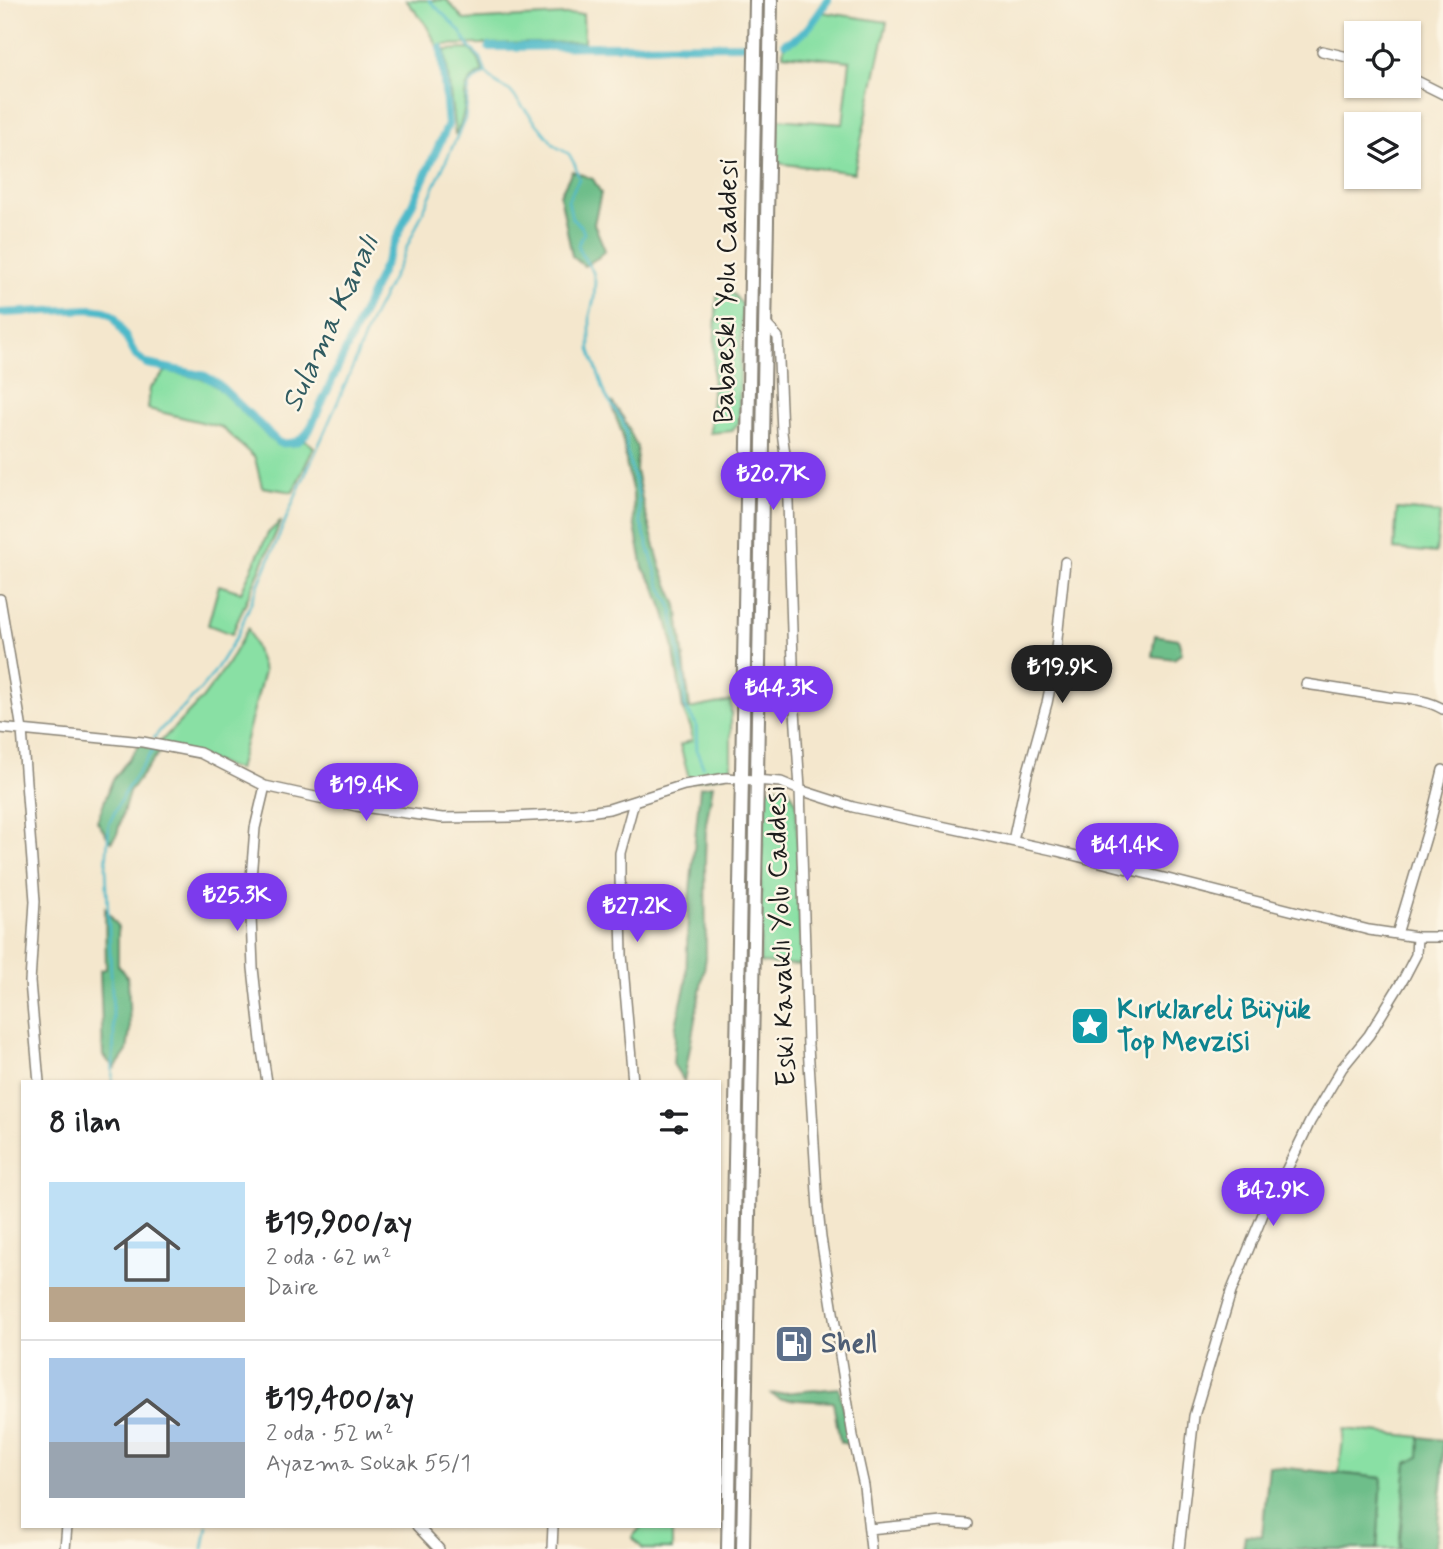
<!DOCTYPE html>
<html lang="tr">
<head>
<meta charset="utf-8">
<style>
  :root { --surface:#fff; --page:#f6f6f6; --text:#202124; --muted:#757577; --line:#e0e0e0; --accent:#7c3aed }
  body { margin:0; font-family:Mynerve,sans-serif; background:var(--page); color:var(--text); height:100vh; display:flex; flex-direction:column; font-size:26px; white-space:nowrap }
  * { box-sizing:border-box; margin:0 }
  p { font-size:23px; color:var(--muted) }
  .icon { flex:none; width:38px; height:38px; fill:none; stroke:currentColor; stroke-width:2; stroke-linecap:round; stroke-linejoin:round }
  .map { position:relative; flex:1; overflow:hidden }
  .panel { position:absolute; left:21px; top:1080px; width:700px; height:448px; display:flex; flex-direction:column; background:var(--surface); border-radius:0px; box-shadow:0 2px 5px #0004 }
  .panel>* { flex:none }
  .buttons { position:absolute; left:1344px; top:21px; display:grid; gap:14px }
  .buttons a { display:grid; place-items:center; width:77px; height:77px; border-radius:0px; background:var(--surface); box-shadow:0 2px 5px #0004; font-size:35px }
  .price { position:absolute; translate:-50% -60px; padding:0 16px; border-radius:24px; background:var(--accent); color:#fff; font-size:23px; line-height:46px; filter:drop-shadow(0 2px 4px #0008) }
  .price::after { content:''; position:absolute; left:50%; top:42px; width:21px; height:16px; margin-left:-10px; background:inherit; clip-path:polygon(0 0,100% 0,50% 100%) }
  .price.current { background:#222; color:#fff }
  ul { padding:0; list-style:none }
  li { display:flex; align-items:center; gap:21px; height:175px; padding:0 28px }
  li+li { border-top:2px solid var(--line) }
  li span { display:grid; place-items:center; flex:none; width:196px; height:140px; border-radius:0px; color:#555 }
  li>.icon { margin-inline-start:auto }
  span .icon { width:84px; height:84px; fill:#fffc; stroke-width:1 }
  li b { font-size:30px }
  h2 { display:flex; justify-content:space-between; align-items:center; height:84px; padding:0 28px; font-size:30px }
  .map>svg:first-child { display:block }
</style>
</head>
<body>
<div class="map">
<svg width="1443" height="1549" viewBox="0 0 1443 1549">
  <rect width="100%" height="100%" fill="#fcf5e5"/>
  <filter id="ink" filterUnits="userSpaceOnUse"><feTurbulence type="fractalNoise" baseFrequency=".0143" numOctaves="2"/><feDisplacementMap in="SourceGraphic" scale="14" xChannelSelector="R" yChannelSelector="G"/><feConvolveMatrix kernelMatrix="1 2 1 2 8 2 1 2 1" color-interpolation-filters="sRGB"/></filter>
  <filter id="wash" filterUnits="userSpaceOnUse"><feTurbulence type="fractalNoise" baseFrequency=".00686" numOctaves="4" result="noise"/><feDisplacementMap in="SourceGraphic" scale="28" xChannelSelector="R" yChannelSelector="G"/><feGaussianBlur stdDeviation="1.57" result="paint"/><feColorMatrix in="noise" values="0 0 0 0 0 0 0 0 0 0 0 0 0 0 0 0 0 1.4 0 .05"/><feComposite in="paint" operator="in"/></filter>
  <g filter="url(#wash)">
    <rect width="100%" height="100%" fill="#f4e7cd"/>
    <!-- green -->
    <path fill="#89e0a4" stroke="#527e60" stroke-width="2" d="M406,0H447L464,20L583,14L584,42L437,45L425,23Z
      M822,12L887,22L854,173L777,163L778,119L843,124L850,61L783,54L784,44C805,39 810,28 822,12Z
      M470,49L479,60L483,72C456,86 470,96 462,119C461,125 457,130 455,135L445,50Z
      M733,294L742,304L739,422L732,431L710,433L717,295Z
      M166,371L207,380L218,388L277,445L290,446L305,440L314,447L293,492L262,487L255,458L221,427L148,409L150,388Z
      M1397,509L1440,513L1436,553L1394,549Z
      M281,521L232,634L208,625L219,585L241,592L268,533Z
      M248,628L264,671L238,770L159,743L201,700L227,665Z
      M731,701V769L726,775L690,782L680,745L692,740L691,728L683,710Z
      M773,786L789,789L796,802L801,965L760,963L761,866L766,790Z
      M1344,1429L1420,1437V1457L1407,1464L1399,1549H1377L1382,1478L1339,1473Z
      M642,1526H672V1549H643L632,1537Z"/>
    <!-- forest -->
    <path fill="#6ebe8a" stroke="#456d53" stroke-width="2" d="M572,171L593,179L601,193L594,224L605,250L599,257L584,266L572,256L560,195Z
      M612,402L624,419L637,447L636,471L644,508L661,568L677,605L690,709L683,710L673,645L665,613L654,585L643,568L634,522L633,493L627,468L622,433L613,410Z
      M1155,635L1178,639L1182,653L1174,659L1152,656Z
      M140,744L162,749L129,792L117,834L111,842L97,821L112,781Z
      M713,785L706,824L705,861L706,958L684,1081L673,1064L676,1025L686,983L688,912L700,787Z
      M105,908L118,926V965L128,978L130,1030L127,1051L115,1068L103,1056L100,970L106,969Z
      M839,1388L850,1445L840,1442L833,1402L779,1399L771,1394Z
      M1420,1437L1443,1440V1475L1435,1549H1399L1407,1463L1419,1457Z
      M1269,1466L1382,1478L1377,1549H1243L1245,1535L1262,1536Z"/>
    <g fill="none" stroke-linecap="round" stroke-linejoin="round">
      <!-- stream -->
      <path stroke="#4db9c9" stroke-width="2.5" d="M429,0L459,30L470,48L481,58L486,73L497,84L510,91L555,146L569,154L575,165L579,179L568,200L572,219L581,226L584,233L578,245L580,252L593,272L595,281L594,299L590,315V350L606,396L622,420L626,432L627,452L638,493L640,520L660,585L671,605L684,682L685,707L696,724L697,752L703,766
        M154,738L162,728L185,706L200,690L213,674L237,636L299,488L322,438L353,366L371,320L397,269L465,119L469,86L474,80L486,73
        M112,1082L114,1036L106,867L109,824L124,793L153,750
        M203,1549L207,1526"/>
      <!-- canal -->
      <path stroke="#4db9c9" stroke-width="8" d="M785,43C806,37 816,17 828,0
        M489,47L746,45
        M0,313L92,309L105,311L114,316L136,356L147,364L205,376L217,383L279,443C295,444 301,442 310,429L448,125L441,48"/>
    </g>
  </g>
  <g filter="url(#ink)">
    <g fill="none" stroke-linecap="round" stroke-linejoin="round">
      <!-- minor casing -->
      <g stroke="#888274" stroke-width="12">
        <path id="minor" d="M1322,51L1356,59
          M1409,77L1443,94
          M765,323L778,337L782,432L787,469L794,695L800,789L808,1046L818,1209L821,1238L839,1349L853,1436L864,1486L871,1549
          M0,599L22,730L35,901L30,982L39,1082
          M1306,684C1334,688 1361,693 1389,697C1408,699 1426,699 1443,709
          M0,728L143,742L200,753L265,786L356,806L442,818L511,817L575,814L609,809L684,785L726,778L781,782L800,790L853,807L1057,851L1369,930L1417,937H1443
          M265,786L255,828L250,891L253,968L262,1050L267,1082
          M1013,841L1027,775L1047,703L1054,668L1065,562
          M1397,934L1429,827L1443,770
          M633,1082L622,955L620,876V853L634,802
          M417,1526L439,1549
          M869,1529L942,1522L968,1524
          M65,1549L67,1526
          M552,1549L553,1526
          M1179,1549L1194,1416L1231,1292L1263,1214L1285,1173L1310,1122L1342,1068L1369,1035L1404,978L1416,955L1417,937"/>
      </g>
      <!-- highway casing -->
      <g stroke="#888274" stroke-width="16">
        <path id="highway" d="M728,1549L756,0
          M743,1549L771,0"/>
      </g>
      <!-- minor -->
      <use href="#minor" stroke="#fff" stroke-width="9"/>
      <!-- highway -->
      <use href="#highway" stroke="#fff" stroke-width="12"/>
    </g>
  </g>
  <!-- icons -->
  <defs>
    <g id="sight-square" transform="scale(2.0125)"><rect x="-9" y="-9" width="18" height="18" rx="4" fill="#0f9aa8" stroke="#fcf5e5"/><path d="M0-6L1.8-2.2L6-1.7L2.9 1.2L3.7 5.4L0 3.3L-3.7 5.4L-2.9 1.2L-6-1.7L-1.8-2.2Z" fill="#fff"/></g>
    <g id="fuel-square" transform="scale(2.0125)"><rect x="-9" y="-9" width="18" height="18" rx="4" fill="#5c6f8a" stroke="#fcf5e5"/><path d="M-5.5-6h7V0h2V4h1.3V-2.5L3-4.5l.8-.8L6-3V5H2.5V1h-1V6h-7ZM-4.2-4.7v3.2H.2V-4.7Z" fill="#fff"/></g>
  </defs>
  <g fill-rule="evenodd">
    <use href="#sight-square" x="1090" y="1026"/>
    <use href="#fuel-square" x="794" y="1344"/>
  </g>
  <g text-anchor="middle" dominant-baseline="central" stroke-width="5" stroke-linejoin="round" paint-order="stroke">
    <!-- street labels -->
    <g font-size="28" fill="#1c1c1c" stroke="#fcf5e5">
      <text transform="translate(727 291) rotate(-89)">Babaeski Yolu Caddesi</text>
      <text transform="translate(782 936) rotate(-92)">Eski Kavaklı Yolu Caddesi</text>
    </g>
    <!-- culture labels -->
    <g font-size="28" font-weight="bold" fill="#0d838f" stroke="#fcf5e5" text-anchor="start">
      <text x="1117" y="1010">Kırklareli Büyük<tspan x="1117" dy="32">Top Mevzisi</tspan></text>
    </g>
    <!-- service labels -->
    <g font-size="28" font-weight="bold" fill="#4e5e75" stroke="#fcf5e5" text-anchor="start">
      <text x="821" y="1344">Shell</text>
    </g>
    <!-- water labels -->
    <g font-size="30" font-style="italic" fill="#305b61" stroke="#fcf5e5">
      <text transform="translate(331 323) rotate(-65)">Sulama Kanalı</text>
    </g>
  </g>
</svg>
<div class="buttons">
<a><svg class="icon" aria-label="locate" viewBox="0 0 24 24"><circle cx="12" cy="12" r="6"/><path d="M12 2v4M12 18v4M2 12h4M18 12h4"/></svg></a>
<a><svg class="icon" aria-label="layers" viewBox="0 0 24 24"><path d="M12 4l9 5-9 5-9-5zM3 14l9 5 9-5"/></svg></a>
</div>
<b class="price" style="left:773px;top:512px">₺20.7K</b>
<b class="price current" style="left:1062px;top:705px">₺19.9K</b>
<b class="price" style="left:781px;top:726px">₺44.3K</b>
<b class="price" style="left:366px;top:823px">₺19.4K</b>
<b class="price" style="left:1127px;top:883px">₺41.4K</b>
<b class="price" style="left:237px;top:933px">₺25.3K</b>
<b class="price" style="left:637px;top:944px">₺27.2K</b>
<b class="price" style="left:1273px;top:1228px">₺42.9K</b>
<section class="panel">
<h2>8 ilan<svg class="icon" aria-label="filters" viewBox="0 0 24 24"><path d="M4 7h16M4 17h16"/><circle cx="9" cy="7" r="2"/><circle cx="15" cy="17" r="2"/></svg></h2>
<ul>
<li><span style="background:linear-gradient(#bfe0f5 75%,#b9a48a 0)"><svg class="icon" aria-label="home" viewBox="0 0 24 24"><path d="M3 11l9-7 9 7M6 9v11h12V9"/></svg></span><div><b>₺19,900/ay</b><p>2 oda · 62 m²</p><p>Daire</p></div></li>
<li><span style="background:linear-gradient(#a9c7e8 60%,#9aa5b1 0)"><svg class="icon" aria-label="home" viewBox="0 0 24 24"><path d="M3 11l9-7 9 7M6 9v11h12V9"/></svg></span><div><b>₺19,400/ay</b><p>2 oda · 52 m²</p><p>Ayazma Sokak 55/1</p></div></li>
</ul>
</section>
</div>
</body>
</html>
